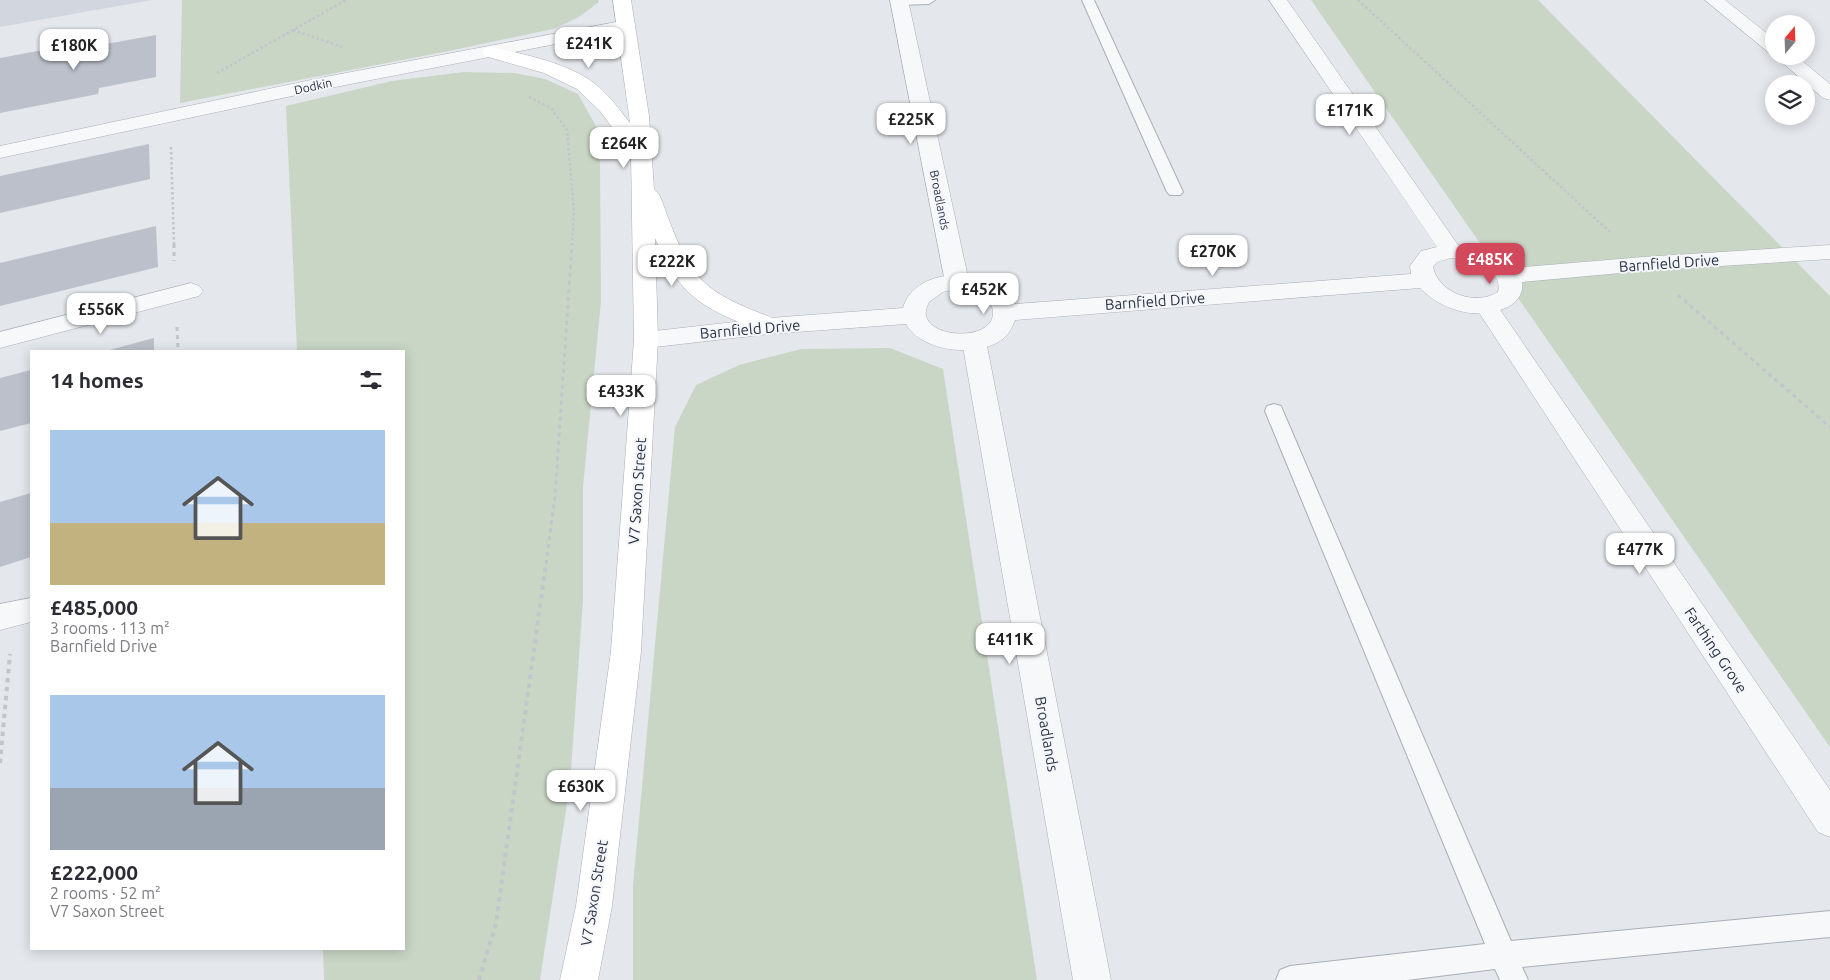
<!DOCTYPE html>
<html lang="en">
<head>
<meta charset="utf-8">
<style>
  :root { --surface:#fff; --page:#f2f2f3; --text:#2b2b33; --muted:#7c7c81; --accent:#d1495b }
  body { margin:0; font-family:Ubuntu,sans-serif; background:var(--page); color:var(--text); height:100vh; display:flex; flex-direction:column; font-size:19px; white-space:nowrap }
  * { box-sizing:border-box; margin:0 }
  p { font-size:16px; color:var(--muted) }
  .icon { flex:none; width:28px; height:28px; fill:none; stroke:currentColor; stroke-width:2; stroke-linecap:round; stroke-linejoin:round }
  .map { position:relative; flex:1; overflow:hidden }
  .sheet { position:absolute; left:30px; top:350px; width:375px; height:600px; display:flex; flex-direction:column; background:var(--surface); border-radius:0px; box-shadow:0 2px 12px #0003 }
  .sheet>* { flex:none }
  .needle { width:32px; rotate:19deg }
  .controls { position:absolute; left:1765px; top:15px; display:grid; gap:10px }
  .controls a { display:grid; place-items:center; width:50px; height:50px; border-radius:50%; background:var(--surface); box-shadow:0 2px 12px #0003; font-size:25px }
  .price { position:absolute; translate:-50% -42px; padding:0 11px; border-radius:10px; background:#fff; color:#222; font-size:16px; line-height:32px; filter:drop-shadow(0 1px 2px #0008) }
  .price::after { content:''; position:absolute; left:50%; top:30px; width:15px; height:11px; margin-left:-8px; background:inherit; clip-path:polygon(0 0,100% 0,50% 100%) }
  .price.current { background:var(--accent); color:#fff }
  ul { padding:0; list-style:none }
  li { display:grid; align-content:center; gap:10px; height:265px; padding:0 20px }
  li span { display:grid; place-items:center; height:155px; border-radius:0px; color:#555 }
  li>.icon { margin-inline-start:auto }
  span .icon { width:90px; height:90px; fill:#fffc; stroke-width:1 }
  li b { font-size:21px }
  h2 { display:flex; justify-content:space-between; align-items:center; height:60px; padding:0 20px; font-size:21px }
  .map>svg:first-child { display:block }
</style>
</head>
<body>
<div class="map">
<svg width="1830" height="980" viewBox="0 0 1830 980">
  <rect width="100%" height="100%" fill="#e4e7ec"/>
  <!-- built -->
  <path fill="#d2d6de" d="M0,0H152L0,27Z"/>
  <!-- green -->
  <path fill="#c9d6c5" d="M182,0H598L599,2L579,17L553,29L454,50L180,103Z
    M1311,0H1538L1830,296V747Z
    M464,72L515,73L545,79L578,94L597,128L600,165L601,301L583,487V600L570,784L540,980H324L323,949H404V351H297L286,106L392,81Z
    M890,348L943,369L1037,980H633V885L675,427L696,385L739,365L801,349Z"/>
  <!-- building -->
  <path fill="#bbc0ca" d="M156,35V77L99,88L98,94L0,113V58L107,38L106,44Z
    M149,144L150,179L0,213V176Z
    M156,226L158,267L0,306V263Z
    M154,338V351H106Z
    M31,370V423L0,431V378Z
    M31,493V557L0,567V502Z"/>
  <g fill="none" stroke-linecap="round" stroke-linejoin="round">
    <!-- service casing -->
    <g stroke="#a9aeb7" stroke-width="2">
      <path id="service" d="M893,0H935L929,4L899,5L895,4Z
        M1082,0H1094L1183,192L1180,195H1170L1167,192Z
        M1274,404L1281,406L1283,411L1511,941L1830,911V937L1522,967L1528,980H1500L1495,969L1407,980H1276L1280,970L1290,966L1485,944L1265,411L1267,406Z"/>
    </g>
    <!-- minor casing -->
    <g stroke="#a9aeb7" stroke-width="1">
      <path id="minor" d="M890,0H908L969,282L965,287L957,289L949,287L945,282Z
        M1705,0H1725L1774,39V53L1768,52Z
        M1775,56H1796L1830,84V100L1823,98Z
        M191,283L199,286L203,291L199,296L0,348V332Z
        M1486,298L1494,301L1830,790V837L1818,832L1478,311L1474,306L1478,301Z
        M974,333L983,335L986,341L1111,980H1073L962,341L965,335Z
        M31,598V622L0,630V604Z"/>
    </g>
    <!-- tertiary casing -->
    <g stroke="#a9aeb7" stroke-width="1">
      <path id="tertiary" d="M1269,0H1287L1458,245L1493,253L1513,268L1643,257L1830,245V259L1643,271L1522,282C1524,293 1517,302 1508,307C1479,321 1442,311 1420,288L1015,320C1013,325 1011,330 1008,334C986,360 921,353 906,324L769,334L646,348L637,346L634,340L637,334L646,332L769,318L903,308C915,263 997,267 1015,304L1411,274L1410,266L1421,251L1437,247ZM1451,258C1468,260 1504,268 1498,292C1476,306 1439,294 1433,267L1437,262ZM957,289L981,296L991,304C1006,340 933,342 926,316C925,312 927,306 929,302L943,292Z
        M627,20L633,21L636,25L633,29L330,88L0,158V146L330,76Z"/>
    </g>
    <!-- secondary casing -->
    <g stroke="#a9aeb7" stroke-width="1">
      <path id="secondary" d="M613,0H631L649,116L654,189L659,194C671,223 681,261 705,283C724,301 754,310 777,320L781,326L777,332C764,335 753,329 741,323C691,302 677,288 655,238L658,340L641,651L612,906L598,980H560L576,906L611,651L634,340L631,153L600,111L577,89L544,73L485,56L482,52L485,48L491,47C526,55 571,63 599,87C611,98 620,110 630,123Z"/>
    </g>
    <!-- path-far2 -->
    <path stroke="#c2c5cb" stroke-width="2.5" stroke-dasharray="2.5 2.5" stroke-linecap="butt" d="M1358,0L1611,233
      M293,30L342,47
      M217,73L346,0
      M529,97L551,108L567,130L574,212L572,245
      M171,147L174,245"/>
    <!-- path-far1 -->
    <path stroke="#c2c5cb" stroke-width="3" stroke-dasharray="4 4" stroke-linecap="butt" d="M174,244V261
      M1678,295L1830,427
      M177,327L178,351
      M546,564L555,496L572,244"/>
    <!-- path -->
    <path stroke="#c2c5cb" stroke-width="4" stroke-dasharray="4.5 4.5" stroke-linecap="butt" d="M0,763L10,654
      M479,980L496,923L546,563"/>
    <!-- service -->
    <use href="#service" fill="#f7f8fa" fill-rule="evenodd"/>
    <!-- minor -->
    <use href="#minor" fill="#f7f8fa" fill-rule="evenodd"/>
    <!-- tertiary -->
    <use href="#tertiary" fill="#f7f8fa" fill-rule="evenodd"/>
    <!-- secondary -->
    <use href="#secondary" fill="#fff" fill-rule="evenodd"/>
  </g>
  <g text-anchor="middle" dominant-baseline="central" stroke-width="4" stroke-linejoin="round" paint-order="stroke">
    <!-- far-street labels -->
    <g font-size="12" fill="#2b3445" stroke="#f4f6f9">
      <text transform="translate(313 86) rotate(-12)">Dodkin</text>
      <text transform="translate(940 200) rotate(79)">Broadlands</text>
    </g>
    <!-- street labels -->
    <g font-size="15" fill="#2b3445" stroke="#f4f6f9">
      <text transform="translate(1669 263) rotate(-4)">Barnfield Drive</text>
      <text transform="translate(1155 301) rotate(-4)">Barnfield Drive</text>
      <text transform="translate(750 329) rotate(-5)">Barnfield Drive</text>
      <text transform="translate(637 491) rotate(-86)">V7 Saxon Street</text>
      <text transform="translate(1716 650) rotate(56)">Farthing Grove</text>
      <text transform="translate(1047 734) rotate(80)">Broadlands</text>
      <text transform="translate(594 893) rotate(-81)">V7 Saxon Street</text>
    </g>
  </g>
</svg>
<div class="controls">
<a><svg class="needle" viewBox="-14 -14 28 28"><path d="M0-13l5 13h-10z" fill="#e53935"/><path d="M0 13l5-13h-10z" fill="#7c7c81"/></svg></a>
<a><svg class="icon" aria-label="layers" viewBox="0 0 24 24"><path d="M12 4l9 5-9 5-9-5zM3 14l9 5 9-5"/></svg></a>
</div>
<b class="price" style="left:589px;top:69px">£241K</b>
<b class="price" style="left:74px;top:71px">£180K</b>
<b class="price" style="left:1350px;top:136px">£171K</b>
<b class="price" style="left:911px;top:145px">£225K</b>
<b class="price" style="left:624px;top:169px">£264K</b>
<b class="price" style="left:1213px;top:277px">£270K</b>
<b class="price current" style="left:1490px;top:285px">£485K</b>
<b class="price" style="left:672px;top:287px">£222K</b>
<b class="price" style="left:984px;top:315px">£452K</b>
<b class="price" style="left:101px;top:335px">£556K</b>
<b class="price" style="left:621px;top:417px">£433K</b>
<b class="price" style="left:1640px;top:575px">£477K</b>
<b class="price" style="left:1010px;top:665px">£411K</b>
<b class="price" style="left:581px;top:812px">£630K</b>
<section class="sheet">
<h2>14 homes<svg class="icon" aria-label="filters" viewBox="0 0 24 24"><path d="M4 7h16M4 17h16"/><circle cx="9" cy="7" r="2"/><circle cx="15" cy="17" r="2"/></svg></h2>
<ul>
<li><span style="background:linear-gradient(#a9c7e8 60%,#c2b280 0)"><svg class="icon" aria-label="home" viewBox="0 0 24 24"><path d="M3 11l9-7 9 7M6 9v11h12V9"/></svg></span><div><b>£485,000</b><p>3 rooms · 113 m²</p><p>Barnfield Drive</p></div></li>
<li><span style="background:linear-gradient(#a9c7e8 60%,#9aa5b1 0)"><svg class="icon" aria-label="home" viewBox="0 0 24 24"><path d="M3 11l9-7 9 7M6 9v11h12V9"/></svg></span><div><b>£222,000</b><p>2 rooms · 52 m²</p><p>V7 Saxon Street</p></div></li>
</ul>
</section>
</div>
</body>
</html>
